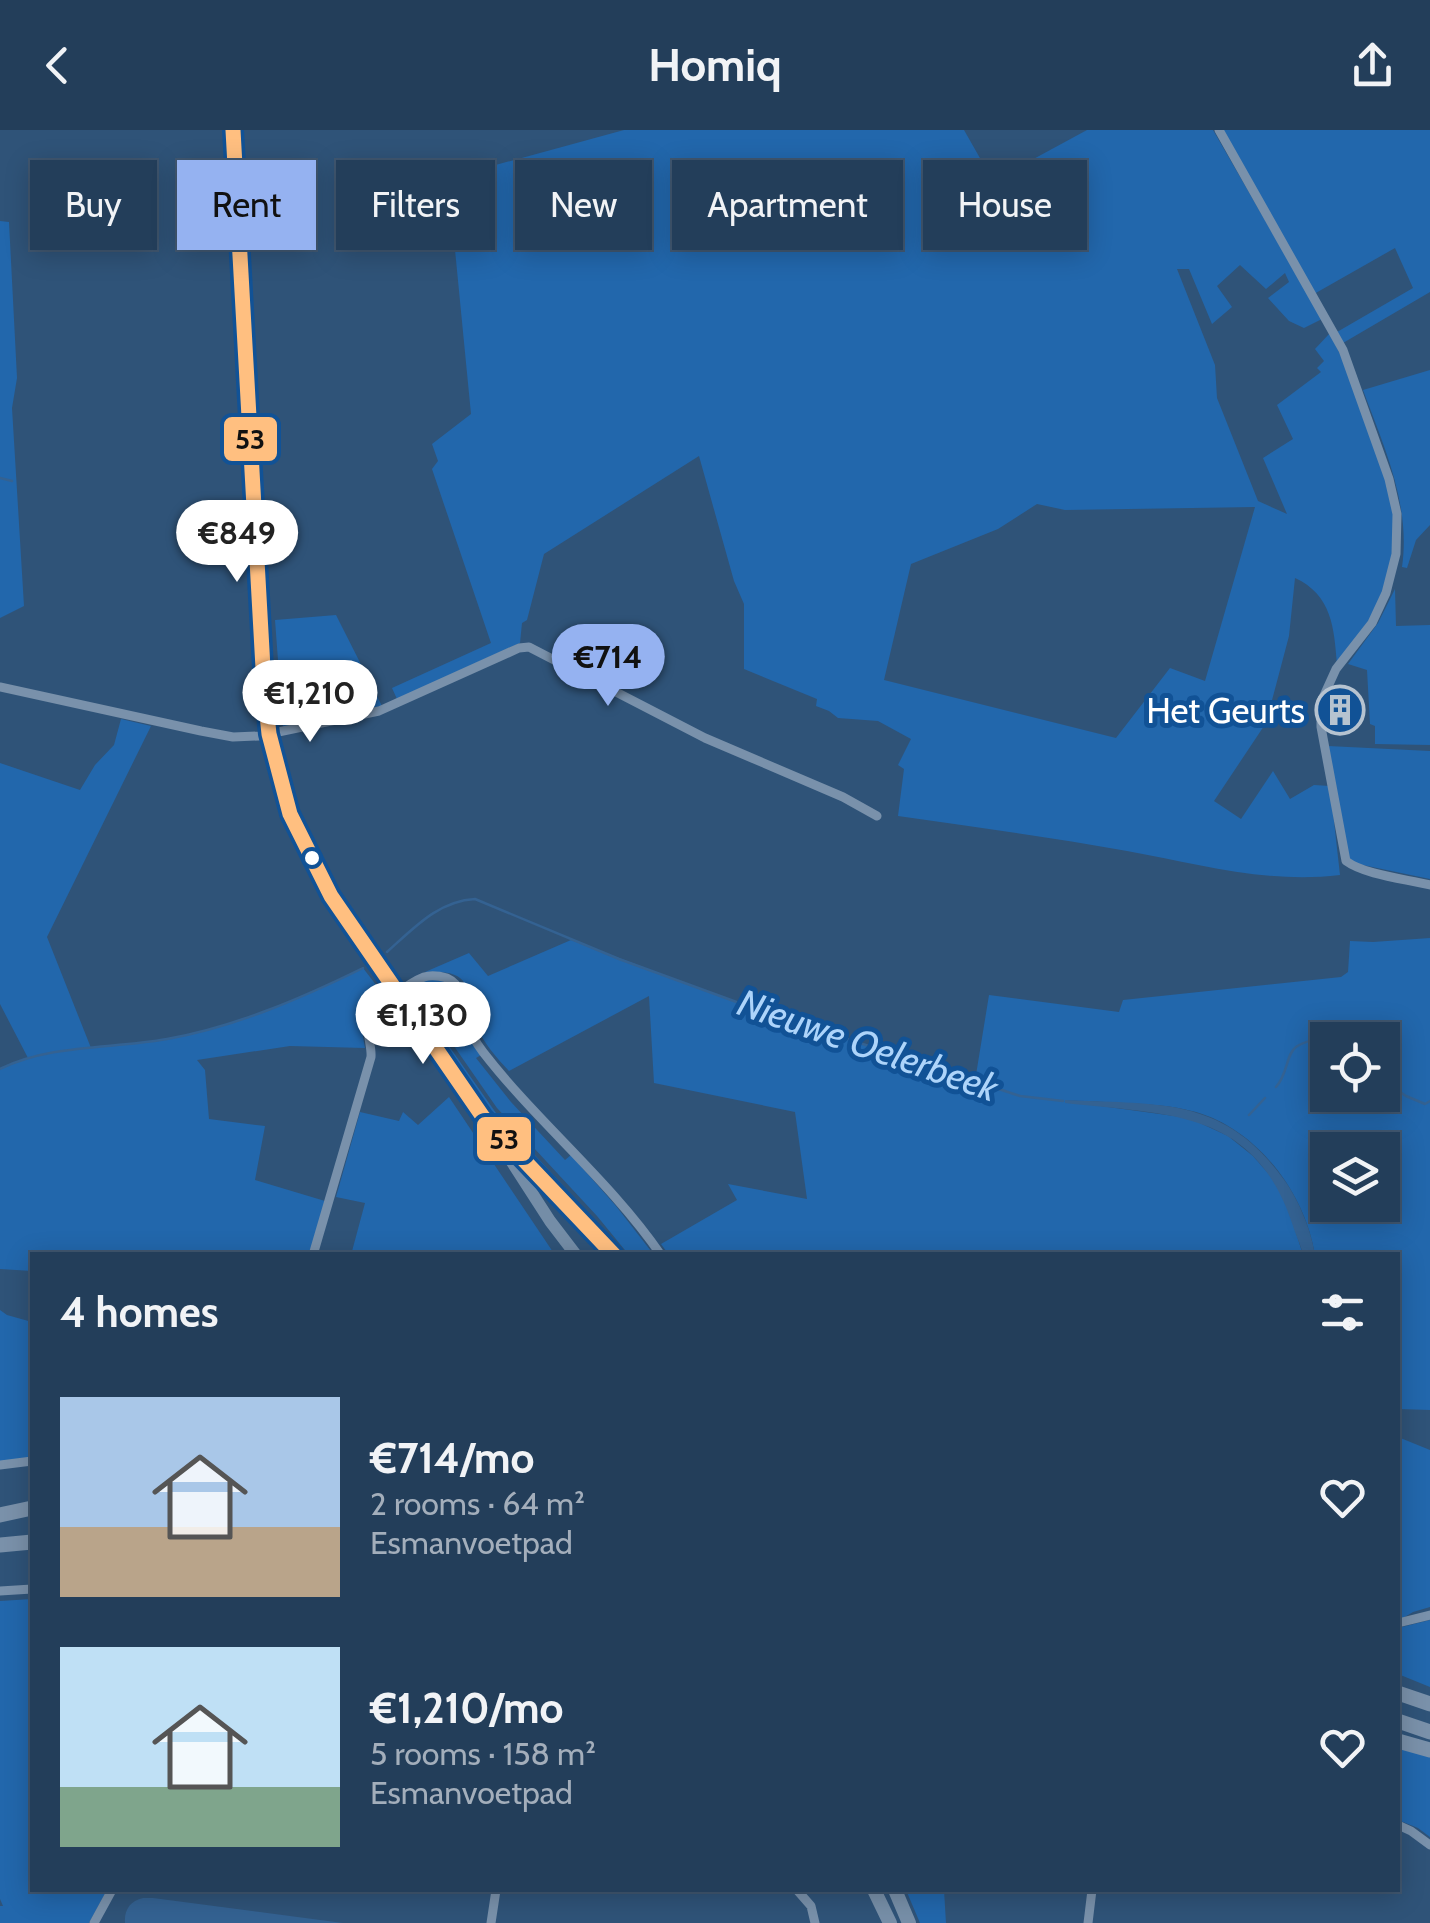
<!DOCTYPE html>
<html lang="en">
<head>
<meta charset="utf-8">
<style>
  :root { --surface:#233e5a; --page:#2f4963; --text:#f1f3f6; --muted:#a3aebb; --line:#405770; --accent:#95b2f1 }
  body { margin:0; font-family:Cabin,sans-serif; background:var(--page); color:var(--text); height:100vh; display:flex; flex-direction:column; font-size:38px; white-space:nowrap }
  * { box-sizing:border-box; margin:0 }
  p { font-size:32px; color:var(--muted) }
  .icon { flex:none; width:55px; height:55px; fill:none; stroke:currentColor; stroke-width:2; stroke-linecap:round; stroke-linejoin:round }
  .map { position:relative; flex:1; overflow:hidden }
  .side { position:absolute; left:30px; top:1122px; width:1370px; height:640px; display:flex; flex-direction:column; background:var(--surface); border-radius:0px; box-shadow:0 5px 25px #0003,0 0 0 2px var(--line) }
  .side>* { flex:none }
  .hud { position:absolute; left:30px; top:30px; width:1370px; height:90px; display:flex; gap:20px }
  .tools { position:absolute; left:1310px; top:892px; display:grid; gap:20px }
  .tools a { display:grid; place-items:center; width:90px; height:90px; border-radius:0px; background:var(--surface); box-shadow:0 5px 25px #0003,0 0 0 2px var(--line); font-size:50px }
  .price { position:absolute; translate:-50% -85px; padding:0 22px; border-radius:35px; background:#fff; color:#222; font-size:32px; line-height:65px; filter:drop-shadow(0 2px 5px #0008) }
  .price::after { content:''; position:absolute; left:50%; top:60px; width:30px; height:22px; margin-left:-15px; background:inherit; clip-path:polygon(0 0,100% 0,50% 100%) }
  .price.on { background:var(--accent); color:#111 }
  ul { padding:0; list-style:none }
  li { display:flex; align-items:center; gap:30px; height:250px; padding:0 30px }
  li span { display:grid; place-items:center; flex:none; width:280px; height:200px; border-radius:0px; color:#555 }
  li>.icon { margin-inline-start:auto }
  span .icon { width:120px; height:120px; fill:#fffc; stroke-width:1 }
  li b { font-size:42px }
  h2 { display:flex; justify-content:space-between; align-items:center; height:120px; padding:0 30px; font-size:42px }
  .pill { padding:0 35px; border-radius:0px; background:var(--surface); box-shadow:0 5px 25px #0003,0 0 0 2px var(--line); font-size:35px; line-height:90px }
  .pill.on { background:var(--accent); color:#111 }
  header { display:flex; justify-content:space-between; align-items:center; height:130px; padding:0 30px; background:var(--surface); font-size:45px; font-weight:700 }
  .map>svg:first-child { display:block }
</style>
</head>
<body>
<header><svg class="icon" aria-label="back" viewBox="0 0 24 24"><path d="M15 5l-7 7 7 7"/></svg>Homiq<svg class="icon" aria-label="share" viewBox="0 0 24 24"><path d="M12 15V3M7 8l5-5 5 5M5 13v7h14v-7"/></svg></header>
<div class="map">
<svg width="1430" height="1793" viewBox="0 0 1430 1793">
  <rect width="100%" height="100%" fill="#2f5378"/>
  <!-- green -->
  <path fill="#2267ac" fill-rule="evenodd" d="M624,0H964L993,51L1087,0H1213L1322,189L1304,198L1289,191L1268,168L1289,152L1285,143L1266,159L1240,135L1217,156L1232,177L1212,194L1189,139H1177L1215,235L1217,268L1258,371L1287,384L1263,328L1293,309L1277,275L1321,242L1317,238L1324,231L1315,219L1330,203L1356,258L1394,376L1393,428L1377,479L1337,534C1334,498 1332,465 1295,448L1289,506L1266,593L1214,671L1241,689L1273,641L1290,669L1314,655L1330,656L1340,745C1267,754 1198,734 1127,721C1051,707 974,697 898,686L904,639L898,635L911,609L878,591L838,588L829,581L816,576L817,569L744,539V474L734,451L699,326L544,424L527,490L522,493L520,513L397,569L392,558L491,513L432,339L438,331L432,314L471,284L448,48ZM1037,374L1065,380L1255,377L1205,551L1170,538L1116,608L884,550L911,434L998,399Z
    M1220,0H1430V162L1343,213L1337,202L1413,158L1395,118L1314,164Z
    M0,91L9,92L17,248L12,278L24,476L0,488Z
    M1430,240V395L1416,410L1407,438L1402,437C1411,375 1384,317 1363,260Z
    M1395,459L1396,496L1430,495V615L1375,614V596L1370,594L1367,540L1348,534L1378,493Z
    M336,485L382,576L283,597L275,490Z
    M121,589L151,596L47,807L91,918C124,915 158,912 190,904C250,889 309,865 363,838L380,860C361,878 360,893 365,918L290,916L197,930L205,940L209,989L265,996L255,1050L325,1071L309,1125H32V1141L0,1139V939L28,928L0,874V633L80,660L95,635L114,615Z
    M1328,616L1430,621V749L1353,733L1347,725Z
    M1430,808V1280L1398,1279V1125H1315C1305,1063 1258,1000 1196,982C1171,975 1145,974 1119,973C1101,972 1081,970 1064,971L1189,988L1228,1006L1253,1026L1273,1049L1286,1071L1303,1125H669L661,1114L737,1070L728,1054L807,1069L795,982L654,953L649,866L509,941C497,928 483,913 477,896C463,858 476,840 425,842L469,823L488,846L571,810L742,874L975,951L989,865L1119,882L1123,870L1341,847L1348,842L1350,811L1373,812ZM1328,910H1382V965H1328ZM1328,1020H1382V1075H1328Z
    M445,849L454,857L481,925L476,928L511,972L565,1030L571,1025L616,1076L654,1125H629L597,1086L497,978L415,860L425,850Z
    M418,872L496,983L594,1089L624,1125H617L494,989L424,891Z
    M449,967L555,1125H351L365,1073L336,1067L360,982L399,991L403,982L418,995Z
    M0,1180L7,1185L32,1192V1328L0,1332Z
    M1398,1307L1430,1320V1477L1413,1482L1398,1491Z
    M32,1469V1760H107L89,1793H0V1776H3L0,1769V1471Z
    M1430,1490V1557L1398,1544V1498Z
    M1398,1616L1430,1625V1707L1418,1698L1398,1690Z
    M906,1760H944L946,1793H920Z"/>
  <!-- water -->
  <path fill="#346292" d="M1065,970C1156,975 1222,965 1282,1047C1298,1068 1311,1099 1315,1125H1303C1301,1115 1296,1106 1293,1096C1255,978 1168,985 1065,973Z
    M143,1768H153L343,1793H125C124,1780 130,1771 143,1768Z"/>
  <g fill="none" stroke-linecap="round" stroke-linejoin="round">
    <!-- stream -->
    <path stroke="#346292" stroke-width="2.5" d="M0,348L12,351
      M387,822C414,798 438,771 475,769L619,829L742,874L1020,966L1063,971
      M0,939C51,914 112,919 167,909C235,897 302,868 363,838
      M1382,950L1406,966L1425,974L1430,971
      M1276,957C1288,944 1286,924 1296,917C1303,912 1314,910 1321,907L1328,911
      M1249,985L1265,968"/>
    <!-- street -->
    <path stroke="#7991ab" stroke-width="9" d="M1219,0L1343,220L1389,349L1397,384L1396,424L1386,463L1372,493L1336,539L1321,572V597L1346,731C1365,745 1406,749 1430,755
      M0,557L201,601L233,607L259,606L379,581L519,518L529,517L705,608L843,667L877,686
      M313,1125L371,927C372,915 365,901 370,890C375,877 411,852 424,847C430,845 440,846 447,848C465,856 464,879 468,895C471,905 477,914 483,922C538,993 610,1051 661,1125
      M0,1335L32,1331
      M0,1461L32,1459
      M1398,1493L1430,1485
      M1398,1695L1411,1701L1430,1715
      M797,1760L811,1776L815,1793
      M94,1793L112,1760
      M491,1793L496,1760
      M1088,1793L1092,1760"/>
    <!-- secondary -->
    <path stroke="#748da7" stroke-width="12" d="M233,0L264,556L269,604L290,684L331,766L483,987L550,1091L576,1125
      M502,1006L584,1091L614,1125"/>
    <!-- primary -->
    <path stroke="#778fa8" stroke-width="14" d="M874,1760L890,1793
      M895,1760L909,1793"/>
    <!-- highway -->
    <path stroke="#7a91aa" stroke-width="15" d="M0,1385L32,1378
      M0,1415L32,1412
      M1398,1563L1430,1574
      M1398,1591L1430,1602
      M1398,1611L1430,1620"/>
    <!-- bus-1 casing -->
    <g stroke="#115296" stroke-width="22">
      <path id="bus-1" d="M233,0L264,556L269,604L290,684L331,766L483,987L614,1125"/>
    </g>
    <!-- bus-1 -->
    <use href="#bus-1" stroke="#ffbf80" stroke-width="15"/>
  </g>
  <!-- icons -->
  <defs>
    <g id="building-ring" transform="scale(2.5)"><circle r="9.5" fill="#115296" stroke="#b6c3d0" stroke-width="1.5"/><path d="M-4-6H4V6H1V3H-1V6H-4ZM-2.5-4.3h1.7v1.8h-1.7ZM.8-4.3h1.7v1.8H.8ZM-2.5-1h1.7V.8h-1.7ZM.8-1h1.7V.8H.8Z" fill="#b6c3d0"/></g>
  </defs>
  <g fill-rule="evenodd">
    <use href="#building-ring" x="1340" y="580"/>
  </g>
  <!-- markers -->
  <circle fill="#fff" stroke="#115296" stroke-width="4" cx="312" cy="728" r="9"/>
  <g text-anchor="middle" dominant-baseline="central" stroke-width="10" stroke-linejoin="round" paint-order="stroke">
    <!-- poi labels -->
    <g font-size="35" fill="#fff" stroke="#115296" text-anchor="end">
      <text x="1305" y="580">Het Geurts</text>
    </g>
    <!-- water labels -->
    <g font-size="38" font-style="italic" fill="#add4fa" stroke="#115296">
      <text transform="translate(868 915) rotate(19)">Nieuwe Oelerbeek</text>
    </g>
  </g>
  <g stroke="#115296" stroke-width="4">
    <rect x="222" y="285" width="57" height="48" rx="10" fill="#ffbf80"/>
    <rect x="475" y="985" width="58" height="48" rx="10" fill="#ffbf80"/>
  </g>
  <g font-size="28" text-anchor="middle" font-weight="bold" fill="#111">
    <text x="250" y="319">53</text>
    <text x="504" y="1019">53</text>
  </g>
</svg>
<div class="tools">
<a><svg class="icon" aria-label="locate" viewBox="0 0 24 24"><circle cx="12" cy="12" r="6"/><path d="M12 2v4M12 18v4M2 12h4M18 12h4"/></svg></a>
<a><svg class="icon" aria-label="layers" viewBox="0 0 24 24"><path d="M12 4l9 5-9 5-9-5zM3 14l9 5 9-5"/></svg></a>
</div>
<b class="price" style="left:237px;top:455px">€849</b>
<b class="price on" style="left:608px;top:579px">€714</b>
<b class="price" style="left:310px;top:615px">€1,210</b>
<b class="price" style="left:423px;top:937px">€1,130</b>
<div class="hud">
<a class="pill">Buy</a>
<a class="pill on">Rent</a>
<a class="pill">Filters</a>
<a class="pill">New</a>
<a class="pill">Apartment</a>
<a class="pill">House</a>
</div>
<section class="side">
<h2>4 homes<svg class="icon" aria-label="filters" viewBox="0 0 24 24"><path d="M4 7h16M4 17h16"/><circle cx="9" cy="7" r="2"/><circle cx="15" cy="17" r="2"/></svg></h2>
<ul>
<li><span style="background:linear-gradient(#a9c7e8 65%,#b9a48a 0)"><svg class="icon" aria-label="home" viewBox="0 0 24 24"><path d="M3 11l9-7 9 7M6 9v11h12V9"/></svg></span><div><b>€714/mo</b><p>2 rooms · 64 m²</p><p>Esmanvoetpad</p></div><svg class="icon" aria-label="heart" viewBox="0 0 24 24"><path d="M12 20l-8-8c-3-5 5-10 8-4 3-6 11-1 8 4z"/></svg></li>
<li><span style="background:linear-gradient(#bfe0f5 70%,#7fa58c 0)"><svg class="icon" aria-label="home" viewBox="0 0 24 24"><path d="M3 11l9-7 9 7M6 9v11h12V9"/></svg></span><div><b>€1,210/mo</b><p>5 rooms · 158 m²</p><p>Esmanvoetpad</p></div><svg class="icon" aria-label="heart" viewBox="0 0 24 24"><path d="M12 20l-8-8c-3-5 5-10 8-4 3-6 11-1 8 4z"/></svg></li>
</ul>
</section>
</div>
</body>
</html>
